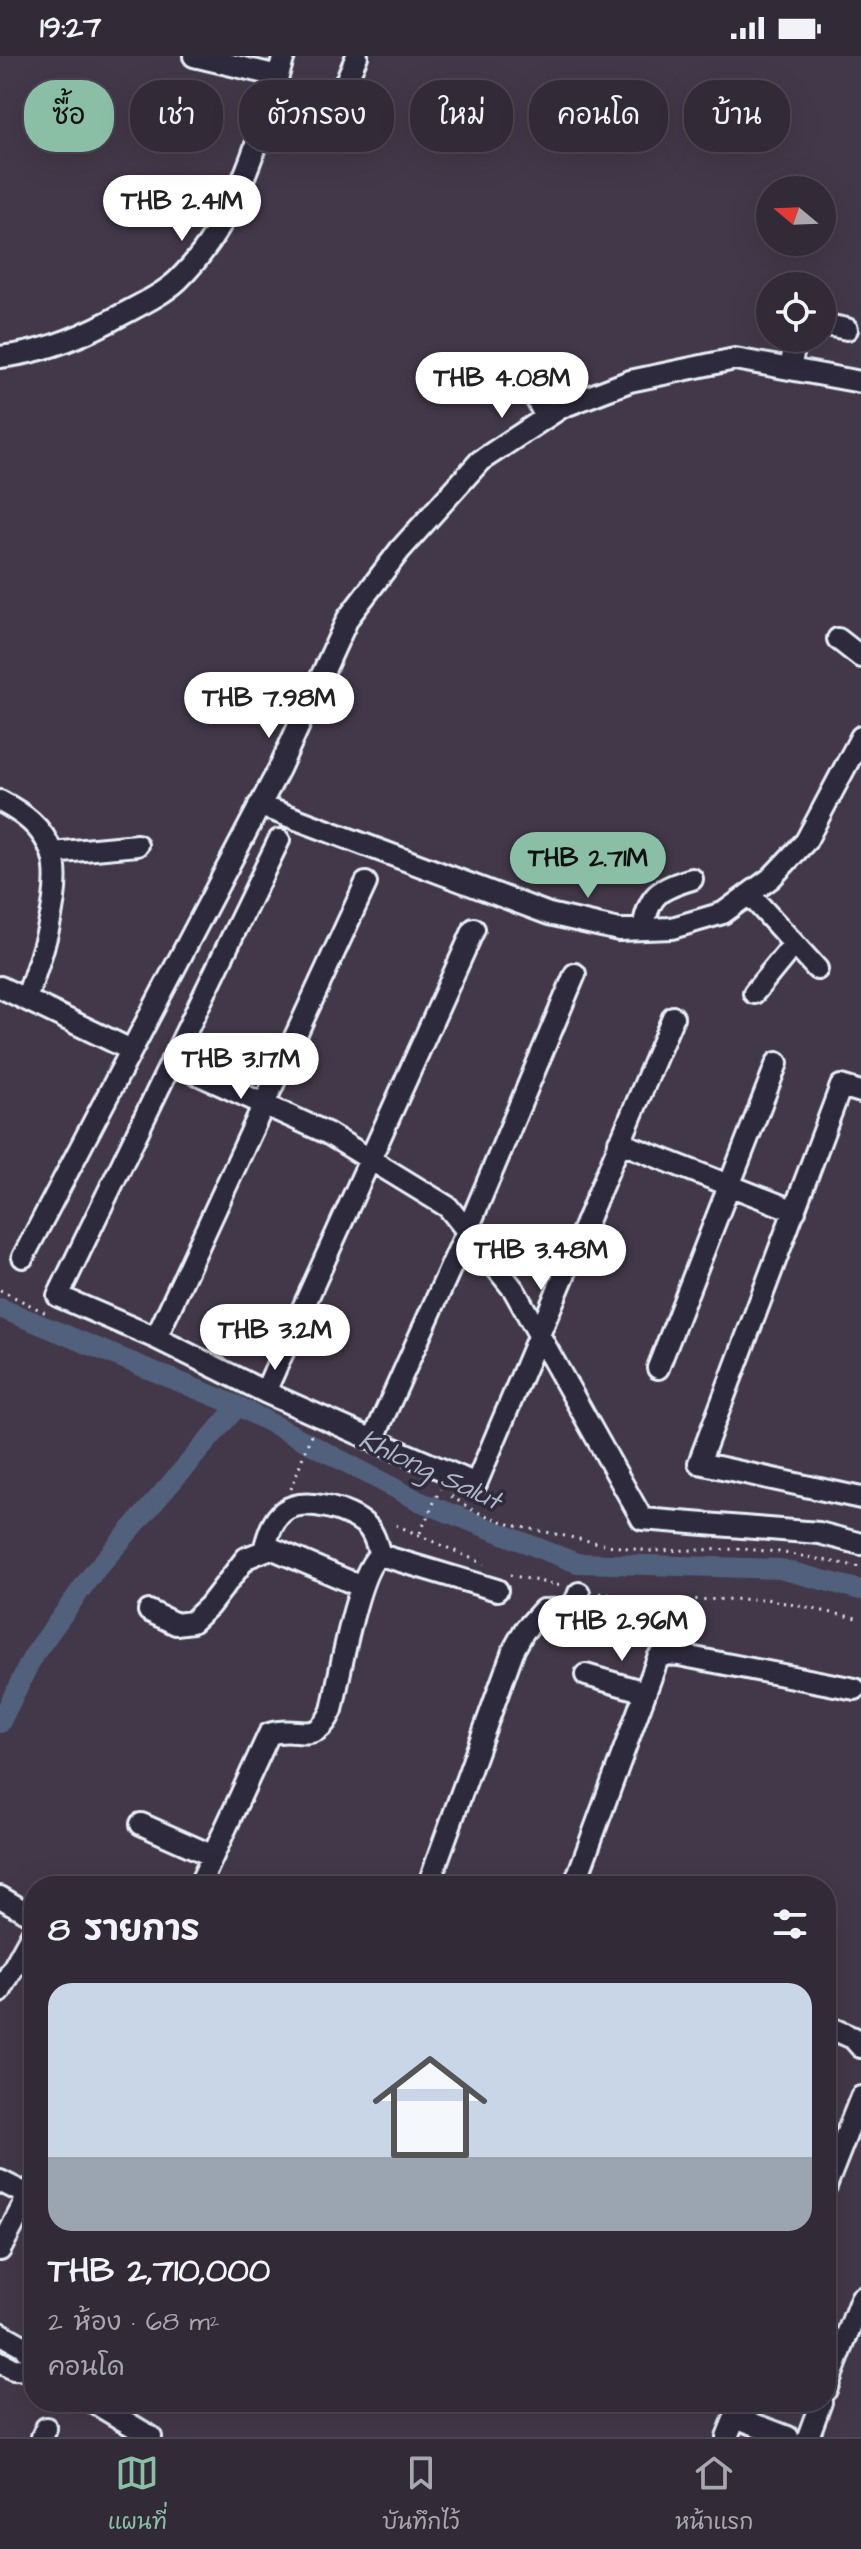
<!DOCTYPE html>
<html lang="th">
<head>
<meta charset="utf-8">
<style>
  :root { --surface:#322a37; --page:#3d3642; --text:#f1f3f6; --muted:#a8a7ad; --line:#4d4652; --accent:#8abfa5 }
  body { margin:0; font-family:"Architects Daughter","Playpen Sans Thai",sans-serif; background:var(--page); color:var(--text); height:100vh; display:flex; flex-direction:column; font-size:30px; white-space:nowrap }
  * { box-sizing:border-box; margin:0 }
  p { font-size:26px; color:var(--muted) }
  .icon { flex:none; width:44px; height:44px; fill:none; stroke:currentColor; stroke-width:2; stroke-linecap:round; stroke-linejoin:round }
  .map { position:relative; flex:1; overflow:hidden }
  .panel { position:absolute; left:24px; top:1820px; width:812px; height:536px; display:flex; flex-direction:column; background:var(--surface); border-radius:32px; box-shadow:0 8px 32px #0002,0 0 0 2px var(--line) }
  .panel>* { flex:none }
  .hud { position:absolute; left:24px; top:24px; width:814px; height:72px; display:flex; gap:16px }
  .needle { width:52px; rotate:289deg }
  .fabs { position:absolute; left:756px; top:120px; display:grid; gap:16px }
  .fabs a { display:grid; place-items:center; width:80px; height:80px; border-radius:50%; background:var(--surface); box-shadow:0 8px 32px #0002,0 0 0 2px var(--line); font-size:40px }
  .price { position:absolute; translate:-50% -68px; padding:0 18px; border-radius:28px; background:#fff; color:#222; font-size:26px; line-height:52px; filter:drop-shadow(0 2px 4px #0008) }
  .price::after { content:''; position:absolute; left:50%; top:48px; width:24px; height:18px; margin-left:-12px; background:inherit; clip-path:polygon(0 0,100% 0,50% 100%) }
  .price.on { background:var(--accent); color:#111 }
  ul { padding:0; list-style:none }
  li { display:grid; align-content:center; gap:16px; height:424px; padding:0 24px }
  li span { display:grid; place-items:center; height:248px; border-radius:24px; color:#555 }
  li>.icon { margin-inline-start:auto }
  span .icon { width:144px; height:144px; fill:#fffc; stroke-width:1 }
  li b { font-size:34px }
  h2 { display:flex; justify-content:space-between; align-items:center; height:96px; padding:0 24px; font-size:34px }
  .chip { padding:0 28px; border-radius:32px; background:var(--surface); box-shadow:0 8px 32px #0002,0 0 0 2px var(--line); font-size:28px; line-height:72px }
  .chip.on { background:var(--accent); color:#111 }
  .status { display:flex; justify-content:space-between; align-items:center; height:56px; padding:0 40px; background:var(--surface); direction:ltr }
  .status svg { height:22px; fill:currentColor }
  .dock { display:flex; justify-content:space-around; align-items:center; height:112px; border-top:2px solid var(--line); background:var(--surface); font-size:22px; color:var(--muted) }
  .dock a { display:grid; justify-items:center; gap:4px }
  .dock .on { color:var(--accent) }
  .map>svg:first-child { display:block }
</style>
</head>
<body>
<div class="status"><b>19:27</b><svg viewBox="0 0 49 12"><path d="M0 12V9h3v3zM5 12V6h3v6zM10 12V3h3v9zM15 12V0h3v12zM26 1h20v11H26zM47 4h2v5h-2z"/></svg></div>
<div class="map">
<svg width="861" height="2381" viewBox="0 0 861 2381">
  <rect width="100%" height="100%" fill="#433849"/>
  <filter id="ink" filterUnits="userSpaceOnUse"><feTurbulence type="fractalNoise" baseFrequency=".0125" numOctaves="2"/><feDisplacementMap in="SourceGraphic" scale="16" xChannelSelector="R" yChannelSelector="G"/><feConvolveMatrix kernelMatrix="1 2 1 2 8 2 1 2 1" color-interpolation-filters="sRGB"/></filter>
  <g filter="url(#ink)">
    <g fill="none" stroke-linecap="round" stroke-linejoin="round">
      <!-- canal -->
      <path stroke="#51607b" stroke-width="20" d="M0,1252L238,1350L421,1446L577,1507L780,1513L861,1534
        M0,1667L33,1600L93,1517L238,1350"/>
      <!-- minor casing -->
      <g stroke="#e8f1f8" stroke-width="26">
        <path id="minor" d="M194,0L278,20
          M328,67L357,0
          M822,268L847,273
          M0,301C39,297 76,283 110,265C131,253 160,241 178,224C238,166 260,78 284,0
          M790,313L796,282
          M524,320L546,361
          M838,583L861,601
          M0,745C23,757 43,771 52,797C65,834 39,907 26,943
          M259,749L549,858L619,874L672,872L723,857L771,822L806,785L861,681
          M279,784L58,1240L156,1282L265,1336L373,1384L476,1428L673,961
          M52,797L137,789
          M749,838L817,913
          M643,873C649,838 659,833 692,823
          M0,931L131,994
          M754,937L794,888
          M171,1006L327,1077L448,1151L514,1234L642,1463L819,1477L861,1488
          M861,1036L841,1030L699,1407L861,1442
          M619,1086L795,1155
          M23,1201L279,713L348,562L400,494L480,405L562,351L630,325L735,303L861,326
          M156,1282L366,827
          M658,1312L777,1007
          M265,1336L474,873
          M373,1384L467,1175L575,918
          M264,1494C268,1480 272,1464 284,1455C304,1440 350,1454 367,1470C374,1477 377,1489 380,1499
          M149,1555L176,1568L192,1566L209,1550L246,1502L271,1492L360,1530
          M586,1619L645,1636
          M141,1768L213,1800
          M199,1830L269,1678C299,1668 315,1692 332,1654C339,1624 357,1513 380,1499L497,1534
          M428,1830L513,1595L524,1575L543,1554C560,1553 573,1556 579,1537
          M574,1830L658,1602L667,1598L679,1599L855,1633
          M0,1841L34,1861
          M0,1936L34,1874
          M826,1970L853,1982L861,1991
          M0,2125L28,2139
          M826,2130L861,2041
          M0,2194L34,2129
          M0,2277L23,2290L34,2305
          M0,2306L13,2313L34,2314
          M826,2334L861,2242
          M93,2346L151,2381
          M735,2361L788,2381
          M42,2381L46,2372
          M727,2381L741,2346
          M808,2381L821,2346"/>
      </g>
      <!-- path -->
      <path stroke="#e8f1f8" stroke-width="3" stroke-dasharray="2 6" stroke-linecap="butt" d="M0,1234L50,1259
        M291,1433L312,1376
        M451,1440L474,1455L512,1469L613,1490L649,1495L743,1493L779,1496L861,1511
        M396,1469L484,1508
        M420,1477L440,1433
        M510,1519L561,1530
        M600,1537L642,1544L766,1543L861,1563"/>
      <!-- minor -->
      <use href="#minor" stroke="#2f2a3d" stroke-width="20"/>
    </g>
  </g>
  <g text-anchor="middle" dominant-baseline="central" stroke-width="7" stroke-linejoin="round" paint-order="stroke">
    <!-- water labels -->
    <g font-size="28" font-style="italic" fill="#acb7c6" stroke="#2f2a3d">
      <text transform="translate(430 1414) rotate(25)">Khlong Salut</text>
    </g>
  </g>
</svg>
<div class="fabs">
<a><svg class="needle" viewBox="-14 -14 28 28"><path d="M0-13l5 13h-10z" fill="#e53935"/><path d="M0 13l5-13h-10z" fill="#a8a7ad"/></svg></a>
<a><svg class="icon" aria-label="locate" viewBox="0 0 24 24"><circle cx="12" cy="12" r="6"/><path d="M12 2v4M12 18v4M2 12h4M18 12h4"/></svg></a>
</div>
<b class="price" style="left:182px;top:187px">THB 2.41M</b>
<b class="price" style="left:502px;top:364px">THB 4.08M</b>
<b class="price" style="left:269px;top:684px">THB 7.98M</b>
<b class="price on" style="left:588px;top:844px">THB 2.71M</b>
<b class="price" style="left:241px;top:1045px">THB 3.17M</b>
<b class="price" style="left:541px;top:1236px">THB 3.48M</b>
<b class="price" style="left:275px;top:1316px">THB 3.2M</b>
<b class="price" style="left:622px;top:1607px">THB 2.96M</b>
<div class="hud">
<a class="chip on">ซื้อ</a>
<a class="chip">เช่า</a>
<a class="chip">ตัวกรอง</a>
<a class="chip">ใหม่</a>
<a class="chip">คอนโด</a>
<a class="chip">บ้าน</a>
</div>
<section class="panel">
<h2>8 รายการ<svg class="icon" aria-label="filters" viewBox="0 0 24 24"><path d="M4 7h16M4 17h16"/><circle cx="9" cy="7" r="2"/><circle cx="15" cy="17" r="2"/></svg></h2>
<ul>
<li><span style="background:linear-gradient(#c9d6e8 70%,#9aa5b1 0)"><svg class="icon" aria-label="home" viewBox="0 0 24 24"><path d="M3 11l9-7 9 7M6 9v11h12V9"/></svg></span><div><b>THB 2,710,000</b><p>2 ห้อง · 68 m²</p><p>คอนโด</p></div></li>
</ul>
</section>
</div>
<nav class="dock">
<a class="on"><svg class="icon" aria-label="map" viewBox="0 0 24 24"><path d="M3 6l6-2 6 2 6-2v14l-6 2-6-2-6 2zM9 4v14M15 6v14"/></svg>แผนที่</a>
<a><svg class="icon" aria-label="saved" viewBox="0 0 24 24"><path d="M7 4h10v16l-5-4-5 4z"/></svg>บันทึกไว้</a>
<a><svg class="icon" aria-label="home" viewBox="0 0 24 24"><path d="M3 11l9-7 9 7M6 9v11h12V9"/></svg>หน้าแรก</a>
</nav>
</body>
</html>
